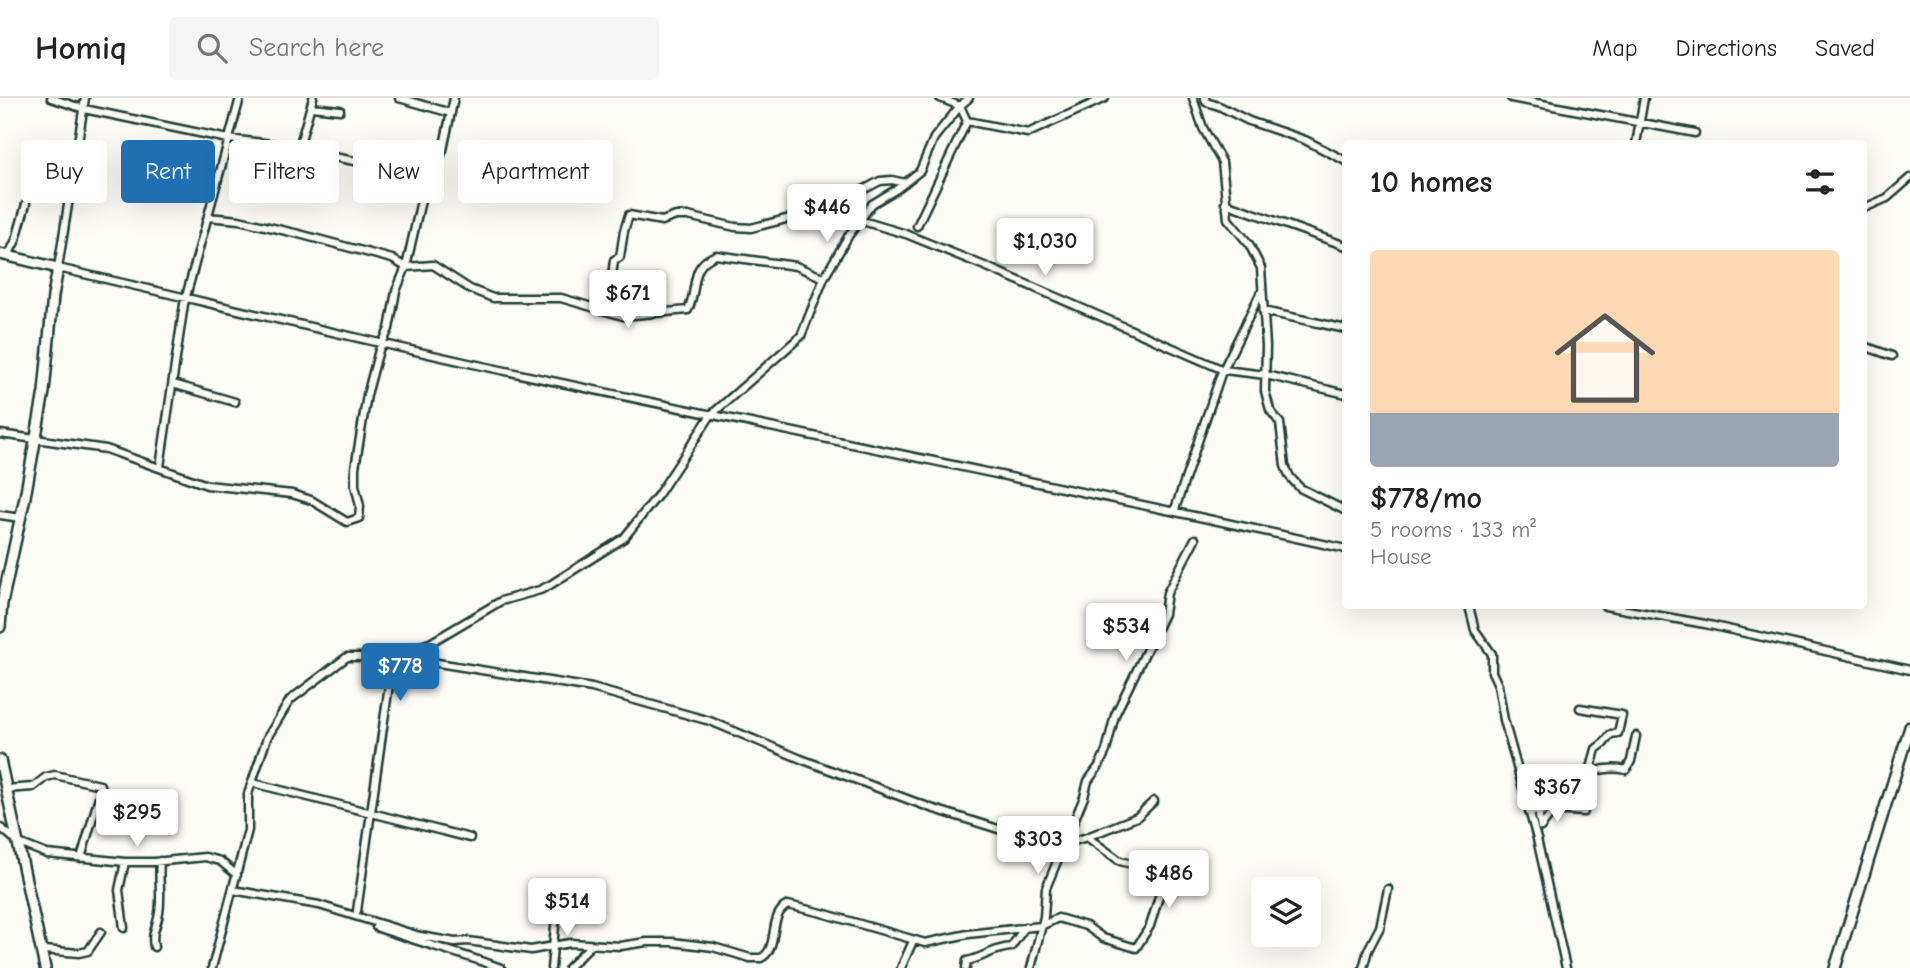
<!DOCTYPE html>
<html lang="en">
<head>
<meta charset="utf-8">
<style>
  :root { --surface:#fff; --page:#f6f6f6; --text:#222; --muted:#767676; --line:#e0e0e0; --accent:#1f6fb2 }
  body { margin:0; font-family:"Comic Neue",sans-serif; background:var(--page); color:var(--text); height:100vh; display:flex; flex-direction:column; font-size:26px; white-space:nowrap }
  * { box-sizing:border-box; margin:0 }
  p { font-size:23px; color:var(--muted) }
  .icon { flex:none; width:38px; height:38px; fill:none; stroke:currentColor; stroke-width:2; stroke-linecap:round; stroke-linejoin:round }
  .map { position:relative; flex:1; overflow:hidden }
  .drawer { position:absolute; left:1342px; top:42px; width:525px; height:469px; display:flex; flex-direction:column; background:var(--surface); border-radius:7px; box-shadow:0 7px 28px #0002 }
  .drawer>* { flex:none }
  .top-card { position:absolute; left:21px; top:42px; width:665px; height:63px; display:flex; gap:14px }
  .tools { position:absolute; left:1251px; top:779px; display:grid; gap:14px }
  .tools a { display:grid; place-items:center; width:70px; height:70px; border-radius:7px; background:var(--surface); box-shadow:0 7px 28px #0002; font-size:35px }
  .price { position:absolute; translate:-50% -60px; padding:0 16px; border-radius:7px; background:#fff; color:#222; font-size:23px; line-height:46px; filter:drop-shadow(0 2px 4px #0008) }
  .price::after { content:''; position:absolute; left:50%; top:42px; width:21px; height:16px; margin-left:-10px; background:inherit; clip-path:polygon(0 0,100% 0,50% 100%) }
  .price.selected { background:var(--accent); color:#fff }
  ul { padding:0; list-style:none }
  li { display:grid; align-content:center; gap:14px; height:371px; padding:0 28px }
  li+li { border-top:2px solid var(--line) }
  li span { display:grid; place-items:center; height:217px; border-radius:7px; color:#555 }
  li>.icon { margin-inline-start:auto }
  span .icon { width:126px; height:126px; fill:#fffc; stroke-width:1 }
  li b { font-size:30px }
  h2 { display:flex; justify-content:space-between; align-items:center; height:84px; padding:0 28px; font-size:30px }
  .tag { padding:0 24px; border-radius:7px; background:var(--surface); box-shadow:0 7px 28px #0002; font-size:24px; line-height:63px }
  .tag.selected { background:var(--accent); color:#fff }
  header { display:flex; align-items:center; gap:42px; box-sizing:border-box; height:98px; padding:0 35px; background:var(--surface); border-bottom:2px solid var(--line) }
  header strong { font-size:33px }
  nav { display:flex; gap:38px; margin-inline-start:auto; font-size:24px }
  .search { width:490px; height:63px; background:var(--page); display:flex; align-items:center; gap:18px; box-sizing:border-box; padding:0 24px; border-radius:7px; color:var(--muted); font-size:26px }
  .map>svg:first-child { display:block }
</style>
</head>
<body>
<header>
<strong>Homiq</strong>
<div class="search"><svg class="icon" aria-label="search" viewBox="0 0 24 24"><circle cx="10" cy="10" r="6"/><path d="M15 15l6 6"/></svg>Search here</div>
<nav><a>Map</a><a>Directions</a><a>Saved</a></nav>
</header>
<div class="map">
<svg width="1910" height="870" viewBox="0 0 1910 870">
  <rect width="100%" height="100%" fill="#fdfcf7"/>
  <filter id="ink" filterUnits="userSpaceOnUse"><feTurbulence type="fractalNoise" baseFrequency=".0143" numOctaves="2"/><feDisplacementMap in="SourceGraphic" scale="14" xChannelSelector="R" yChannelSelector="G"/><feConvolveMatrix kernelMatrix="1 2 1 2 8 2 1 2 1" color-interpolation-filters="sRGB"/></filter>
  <g filter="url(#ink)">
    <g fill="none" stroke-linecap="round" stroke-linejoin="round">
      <!-- street casing -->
      <g stroke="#1f3d34" stroke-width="11">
        <path id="street" d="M51,0L84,11L228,41L299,49L334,59L411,74H433
          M85,0L58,170C193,201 328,234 464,264C758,328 1053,386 1346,451
          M399,0L451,15
          M940,0L960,8L967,23L1028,35L1105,0
          M1193,0L1203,30L1222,64L1228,121L1249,146L1261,170L1266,248L1265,293L1270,312L1280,325L1285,368L1290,379L1300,390L1346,413
          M1205,0L1206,4L1219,8L1249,23L1305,42L1346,63
          M1511,0L1695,35
          M311,9L340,12
          M1636,46L1644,0
          M299,49L313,0
          M1225,105L1346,148
          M1864,110L1887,100L1910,80
          M208,119L239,122L299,136L392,161L406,169L433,167L470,191L493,200H561L623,218L688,212C699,190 688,168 716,157L796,168L824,180
          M859,122L906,136L987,169L1219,270
          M917,128L967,23
          M8,158L16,142L26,106
          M601,211L600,200L612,178L614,162L620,159L624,133L629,117L662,123L676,118H688L735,129L751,130L829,110L880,83L892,82L905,85
          M1263,213L1346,231
          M1864,248L1892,258
          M1224,272L1266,277L1346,296
          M173,286L235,304
          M0,336L106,351L207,387L292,396L311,402L347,424L359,420L360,408L355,387V370L367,297L379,252L389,231L396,193L406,169L424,89L435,72L443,52L454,0
          M160,369L184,206L240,0
          M1175,411L1221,276L1260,196
          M0,417L21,420
          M1469,508L1475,532L1492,556V574L1498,587L1504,622L1537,741L1566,870
          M1605,508L1705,526L1910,572
          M1580,610L1622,617L1618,635L1611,636L1604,645L1596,651L1590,674
          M257,686L470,740
          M6,691L33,689L46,679L55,677L100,687L101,692L81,760
          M1529,714L1552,712L1584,714
          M0,729L19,745L47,756L125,764H154L205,759L220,763L237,777
          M1541,729L1557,708L1565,688C1584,676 1603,667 1626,672L1631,663L1636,638
          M1541,729L1539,719L1541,700H1546
          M233,792L319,807L420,838L455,844L468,843L531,852L570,845L620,848L647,844H672L713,849L750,860H761C780,851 767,817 788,807L822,815L925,845L968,836L1041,828L1058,820L1086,828L1103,840L1136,850L1150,828L1160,795L1152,771L1120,763L1087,739L1137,719L1154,703
          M357,813L389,587L413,561L592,590L710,623L801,661L931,710L1027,740L1064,746L1087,739
          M376,829C418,844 460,855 501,870
          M124,830L119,792L125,764
          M154,849C151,833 157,830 159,815C162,797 158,781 160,763
          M41,854L44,852L79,855L88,853L101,834
          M212,870L248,732V696L267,640L290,602L347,559H382L430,545L501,503L540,492L550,487L624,440L658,397L711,317L801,238L824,180L849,137L872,106L897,91L920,73L934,40L960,8L969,0
          M551,870L557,808
          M568,870L591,847
          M901,870L913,843
          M966,870L967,863C983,860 994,850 1011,849L1025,829
          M1031,870L1044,819L1046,790L1084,699L1088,683L1099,668L1106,653L1115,617L1164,516L1167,495L1195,441
          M1363,870L1368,852L1380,829L1388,791"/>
      </g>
      <!-- secondary casing -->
      <g stroke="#1f3d34" stroke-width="14">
        <path id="secondary" d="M0,156L58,170L53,198L44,294L25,399L2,505L0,529
          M0,662L45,870
          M1835,870L1910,629"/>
      </g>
      <!-- street -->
      <use href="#street" stroke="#fdfcf7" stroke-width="6"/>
      <!-- secondary -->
      <use href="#secondary" stroke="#fdfcf7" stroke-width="9"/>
    </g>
  </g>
</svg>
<div class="tools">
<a><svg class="icon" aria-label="layers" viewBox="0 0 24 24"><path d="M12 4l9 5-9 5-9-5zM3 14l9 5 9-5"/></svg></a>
</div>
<b class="price" style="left:827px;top:146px">$446</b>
<b class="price" style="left:1045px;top:180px">$1,030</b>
<b class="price" style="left:628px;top:232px">$671</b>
<b class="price" style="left:1126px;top:565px">$534</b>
<b class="price selected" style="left:400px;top:605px">$778</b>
<b class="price" style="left:1557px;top:726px">$367</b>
<b class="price" style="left:137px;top:751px">$295</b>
<b class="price" style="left:1038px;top:778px">$303</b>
<b class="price" style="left:1169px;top:812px">$486</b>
<b class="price" style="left:567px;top:840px">$514</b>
<div class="top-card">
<a class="tag">Buy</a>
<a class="tag selected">Rent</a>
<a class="tag">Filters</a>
<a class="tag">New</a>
<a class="tag">Apartment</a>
</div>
<section class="drawer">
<h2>10 homes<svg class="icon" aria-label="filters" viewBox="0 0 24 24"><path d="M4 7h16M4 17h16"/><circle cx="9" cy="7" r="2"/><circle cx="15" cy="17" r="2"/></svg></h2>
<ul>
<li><span style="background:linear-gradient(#ffd9b3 75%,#9aa5b1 0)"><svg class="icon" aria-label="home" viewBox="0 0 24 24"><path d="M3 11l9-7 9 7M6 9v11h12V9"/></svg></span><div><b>$778/mo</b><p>5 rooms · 133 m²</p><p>House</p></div></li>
</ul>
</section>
</div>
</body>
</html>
